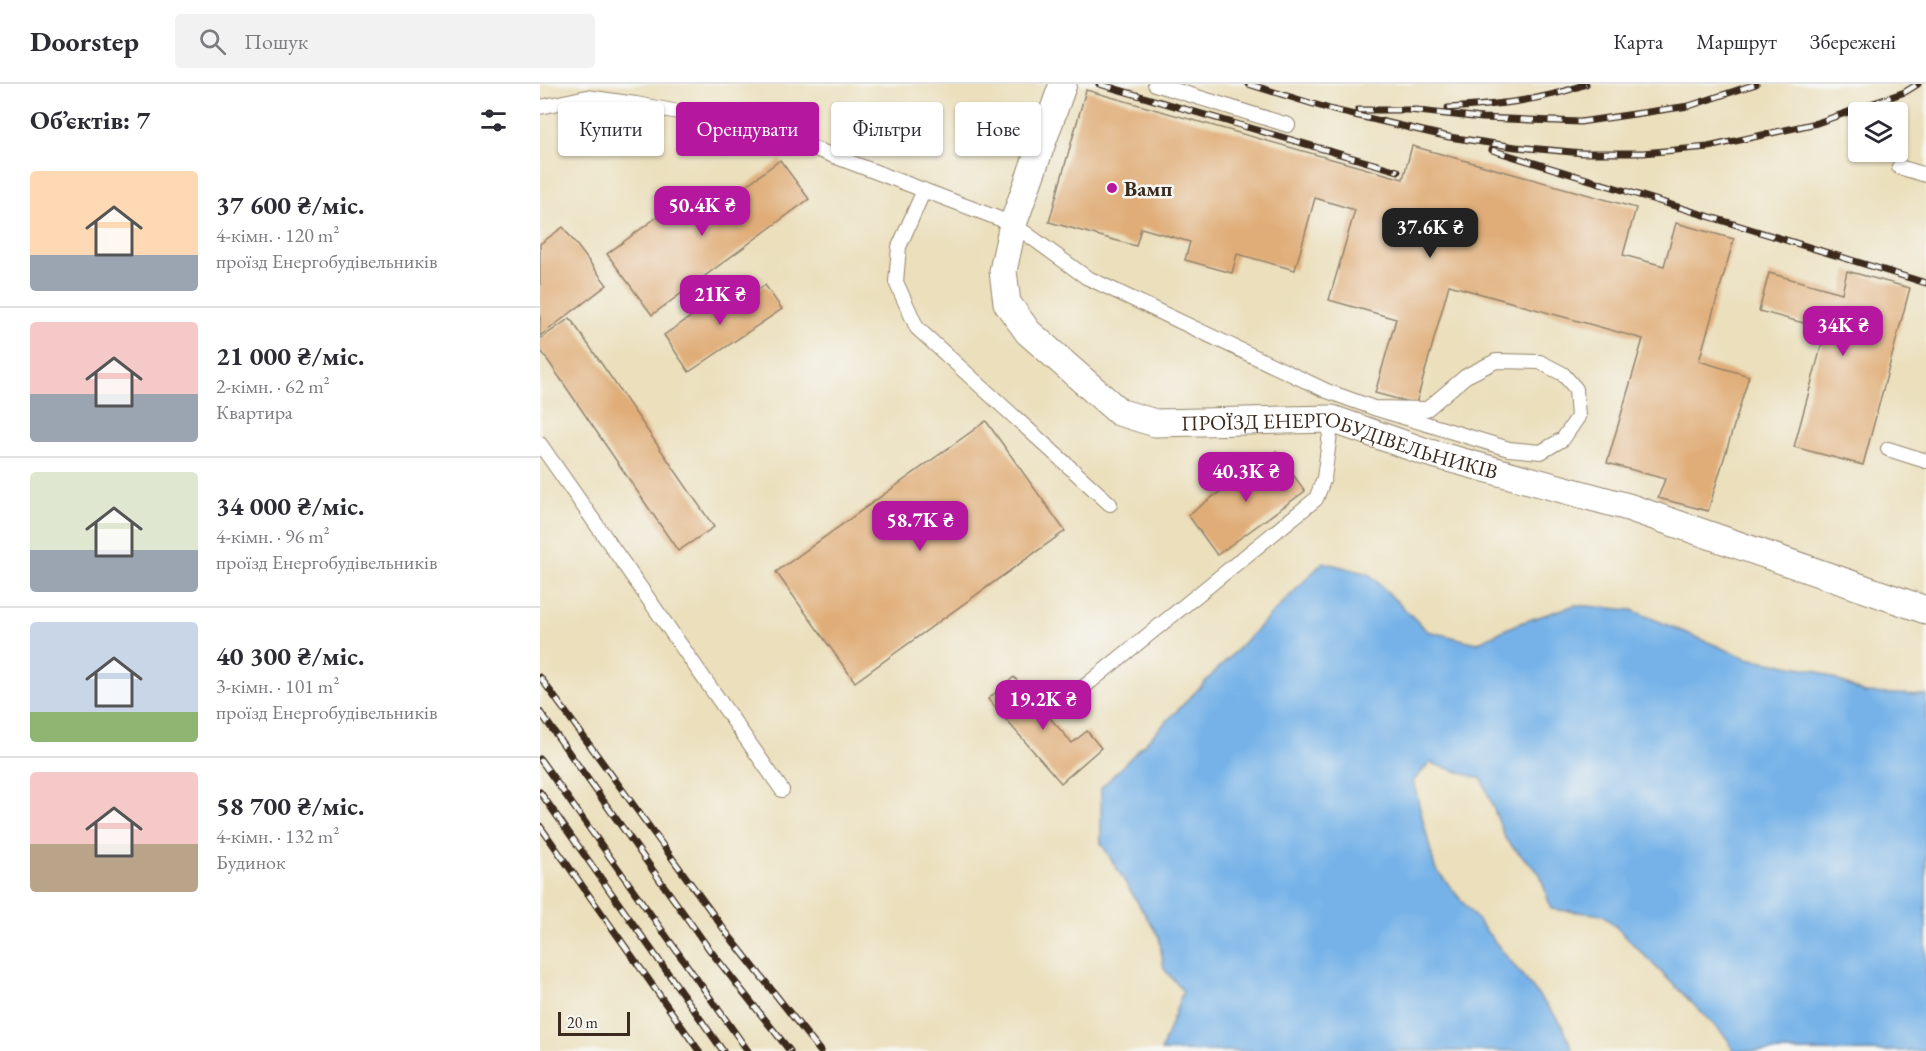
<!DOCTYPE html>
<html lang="uk">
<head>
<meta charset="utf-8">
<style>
  :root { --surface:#fff; --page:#f2f2f3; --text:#2b2b33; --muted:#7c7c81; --line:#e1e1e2; --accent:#b5179e }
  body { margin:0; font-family:"EB Garamond",serif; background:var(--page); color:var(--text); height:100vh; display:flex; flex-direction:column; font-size:22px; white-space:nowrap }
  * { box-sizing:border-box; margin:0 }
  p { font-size:20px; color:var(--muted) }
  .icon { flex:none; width:33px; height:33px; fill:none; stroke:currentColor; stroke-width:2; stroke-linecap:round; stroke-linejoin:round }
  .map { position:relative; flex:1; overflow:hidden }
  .details { display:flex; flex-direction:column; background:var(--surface); width:540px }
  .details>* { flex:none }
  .hud { position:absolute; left:18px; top:18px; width:570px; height:54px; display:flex; gap:12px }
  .controls { position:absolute; left:1308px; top:18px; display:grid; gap:12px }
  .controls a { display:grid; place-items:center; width:60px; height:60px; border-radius:6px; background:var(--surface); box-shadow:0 2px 4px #0004; font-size:30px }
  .scale { position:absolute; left:18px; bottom:15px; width:72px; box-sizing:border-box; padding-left:6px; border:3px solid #3b2a1e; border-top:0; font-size:16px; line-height:21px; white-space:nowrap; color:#3b2a1e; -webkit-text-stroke:4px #f6f6f2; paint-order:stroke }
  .price { position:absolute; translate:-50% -51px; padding:0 14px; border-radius:12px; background:var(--accent); color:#fff; font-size:20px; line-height:39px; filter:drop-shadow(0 2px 3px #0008) }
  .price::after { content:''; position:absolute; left:50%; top:36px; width:18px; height:14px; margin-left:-9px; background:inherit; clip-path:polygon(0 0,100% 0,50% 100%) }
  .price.active { background:#222; color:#fff }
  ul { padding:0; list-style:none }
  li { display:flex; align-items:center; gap:18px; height:150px; padding:0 30px }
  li+li { border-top:2px solid var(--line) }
  li span { display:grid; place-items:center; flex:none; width:168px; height:120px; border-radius:6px; color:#555 }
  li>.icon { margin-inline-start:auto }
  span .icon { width:72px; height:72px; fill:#fffc; stroke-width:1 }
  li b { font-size:26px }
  h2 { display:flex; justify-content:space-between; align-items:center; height:72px; padding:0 30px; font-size:26px }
  .pill { padding:0 21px; border-radius:6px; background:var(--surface); box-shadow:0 2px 4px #0004; font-size:21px; line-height:54px }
  .pill.active { background:var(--accent); color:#fff }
  header { display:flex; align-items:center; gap:36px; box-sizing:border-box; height:84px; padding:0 30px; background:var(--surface); border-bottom:2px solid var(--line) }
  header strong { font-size:28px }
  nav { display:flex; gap:33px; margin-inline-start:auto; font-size:21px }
  .search { width:420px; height:54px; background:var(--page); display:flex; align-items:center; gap:15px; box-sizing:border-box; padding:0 21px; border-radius:6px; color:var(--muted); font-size:22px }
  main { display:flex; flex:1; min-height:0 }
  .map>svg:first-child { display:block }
</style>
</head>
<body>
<header>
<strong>Doorstep</strong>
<div class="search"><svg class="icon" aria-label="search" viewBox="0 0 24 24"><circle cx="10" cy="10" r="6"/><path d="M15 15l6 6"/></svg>Пошук</div>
<nav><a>Карта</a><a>Маршрут</a><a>Збережені</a></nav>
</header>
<main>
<section class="details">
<h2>Об’єктів: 7<svg class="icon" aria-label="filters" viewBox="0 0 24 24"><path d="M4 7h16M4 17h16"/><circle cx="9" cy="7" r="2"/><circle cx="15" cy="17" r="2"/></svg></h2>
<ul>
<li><span style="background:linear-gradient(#ffd9b3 70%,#9aa5b1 0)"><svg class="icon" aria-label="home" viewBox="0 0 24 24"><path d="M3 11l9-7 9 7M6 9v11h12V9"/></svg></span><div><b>37 600 ₴/міс.</b><p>4-кімн. · 120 m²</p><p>проїзд Енергобудівельників</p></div></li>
<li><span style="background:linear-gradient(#f6c9c9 60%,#9aa5b1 0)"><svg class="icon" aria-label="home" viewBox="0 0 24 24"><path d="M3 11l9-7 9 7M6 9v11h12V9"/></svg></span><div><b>21 000 ₴/міс.</b><p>2-кімн. · 62 m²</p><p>Квартира</p></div></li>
<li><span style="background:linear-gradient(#dfe7d0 65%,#9aa5b1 0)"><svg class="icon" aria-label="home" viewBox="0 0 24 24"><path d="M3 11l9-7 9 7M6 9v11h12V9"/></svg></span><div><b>34 000 ₴/міс.</b><p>4-кімн. · 96 m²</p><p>проїзд Енергобудівельників</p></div></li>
<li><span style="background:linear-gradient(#c9d6e8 75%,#8fb573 0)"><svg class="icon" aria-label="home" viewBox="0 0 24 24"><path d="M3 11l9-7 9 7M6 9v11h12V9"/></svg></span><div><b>40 300 ₴/міс.</b><p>3-кімн. · 101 m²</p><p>проїзд Енергобудівельників</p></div></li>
<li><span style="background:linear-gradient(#f6c9c9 60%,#b9a48a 0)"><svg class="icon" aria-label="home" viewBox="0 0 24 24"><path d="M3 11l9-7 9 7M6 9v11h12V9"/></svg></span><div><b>58 700 ₴/міс.</b><p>4-кімн. · 132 m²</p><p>Будинок</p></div></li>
</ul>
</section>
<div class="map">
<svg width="1386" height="967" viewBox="0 0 1386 967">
  <rect width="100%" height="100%" fill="#f6f6f2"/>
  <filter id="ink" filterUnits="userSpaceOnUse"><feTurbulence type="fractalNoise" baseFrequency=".0167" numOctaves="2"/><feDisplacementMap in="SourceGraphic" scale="12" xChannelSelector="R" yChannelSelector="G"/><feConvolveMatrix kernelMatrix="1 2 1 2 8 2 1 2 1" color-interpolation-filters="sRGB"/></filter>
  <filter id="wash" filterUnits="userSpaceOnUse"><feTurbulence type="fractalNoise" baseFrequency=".008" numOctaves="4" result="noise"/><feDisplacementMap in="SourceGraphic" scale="24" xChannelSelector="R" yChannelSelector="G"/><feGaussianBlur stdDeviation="1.35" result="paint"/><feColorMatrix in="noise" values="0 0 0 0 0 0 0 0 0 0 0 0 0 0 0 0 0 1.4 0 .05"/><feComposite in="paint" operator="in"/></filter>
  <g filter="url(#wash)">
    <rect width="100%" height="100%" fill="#ebdfbc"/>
    <!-- water -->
    <path fill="#76b2e8" stroke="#586e83" stroke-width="1.5" d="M783,478L829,490L887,547L937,559L977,540L1035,521L1092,526L1206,574L1275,586L1325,609L1386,611V967H1193L1188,955L1064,831L1011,825L1000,790L966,756L942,695L890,679L873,697L895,784L1021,939L1033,967H621L643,907L624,885L619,853L561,759V704Z"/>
    <g id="blocks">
      <!-- building -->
      <path fill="#e0ad78" d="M546,6L863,95L872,62L1096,124L1083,171L1124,182L1136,139L1194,155L1159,277L1209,292L1168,427L1118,414L1125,395L1067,379L1103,255L909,201L876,320L835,309L856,235L789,216L815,126L775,114L755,186L697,170L692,189L645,176L650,158L601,144L596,162L509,138Z
        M240,76L269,115L112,231L67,170L151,108L167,131Z
        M23,143L67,201L0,252V160Z
        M1307,187L1370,204L1323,381L1254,363L1286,245L1219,227L1229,189L1302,209Z
        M225,201L242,225L149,288L124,251L189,207L197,219Z
        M30,234L174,443L138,467L0,265V255Z
        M446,337L525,447L315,598L236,488Z
        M736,367L765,407L677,471L648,431Z
        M474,593L532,659L547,647L561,664L521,699L448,615Z"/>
    </g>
  </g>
  <g filter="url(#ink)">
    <use href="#blocks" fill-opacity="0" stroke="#93846d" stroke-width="1.5"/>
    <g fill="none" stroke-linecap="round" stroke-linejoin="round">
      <!-- service casing -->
      <g stroke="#93846d" stroke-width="16">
        <path id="service" d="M615,0L748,41
          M0,23L47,13L96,20L202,40L278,66L473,140L546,193L787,307L834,324L887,325L926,292L956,277L1000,278L1023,290L1036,305L1038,333L1023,355L1001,368L969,365L834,324
          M1359,83L1386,91
          M384,106L359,163L356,198L377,244L570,420
          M0,360L242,706
          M1348,365L1386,377
          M524,619L776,415L784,394L792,335"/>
      </g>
      <!-- minor casing -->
      <g stroke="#93846d" stroke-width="29">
        <g id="minor">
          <path id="s1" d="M523,0L473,140L463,187L467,219L488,248L579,328L615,339L792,335L886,368L1088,423L1386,526"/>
        </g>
      </g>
      <!-- service -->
      <use href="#service" stroke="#fff" stroke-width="14"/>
      <!-- minor -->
      <use href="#minor" stroke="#fff" stroke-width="27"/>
      <!-- rail casing -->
      <g stroke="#3b2a1e" stroke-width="7">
        <path id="rail" d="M559,0L858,87
          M708,0L793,26L909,53L976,63L1043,69H1103L1168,63L1277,39L1365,8L1378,0
          M908,24C954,21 1002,17 1046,0
          M818,26H878
          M869,26L942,34L1040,38L1149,22L1216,0
          M952,66L1386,199
          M0,593L186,848L280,967
          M0,628L169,865L250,967
          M0,675L208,967
          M0,708L183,967
          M0,742L159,967"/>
      </g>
      <!-- rail -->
      <use href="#rail" stroke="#f6f6f2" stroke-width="4.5" stroke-dasharray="14" stroke-linecap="butt"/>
    </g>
  </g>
  <!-- markers -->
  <circle fill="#b5179e" stroke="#f6f6f2" stroke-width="2" cx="572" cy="104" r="6"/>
  <g text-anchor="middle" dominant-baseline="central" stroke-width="5" stroke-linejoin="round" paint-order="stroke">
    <!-- poi labels -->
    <g font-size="21" font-weight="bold" fill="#3b2a1e" stroke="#f6f6f2" text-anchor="start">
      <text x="584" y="104">Вамп</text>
    </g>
    <!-- street labels -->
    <g font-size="21" fill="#3b2a1e" stroke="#f6f6f2">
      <text stroke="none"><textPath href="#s1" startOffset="612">ПРОЇЗД ЕНЕРГОБУДІВЕЛЬНИКІВ</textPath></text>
    </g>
  </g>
</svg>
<div class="controls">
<a><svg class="icon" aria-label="layers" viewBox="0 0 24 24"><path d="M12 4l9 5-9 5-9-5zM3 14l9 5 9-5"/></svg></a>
</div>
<div class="scale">20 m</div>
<b class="price" style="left:162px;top:153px">50.4K ₴</b>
<b class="price active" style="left:890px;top:175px">37.6K ₴</b>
<b class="price" style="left:180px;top:242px">21K ₴</b>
<b class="price" style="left:1303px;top:273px">34K ₴</b>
<b class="price" style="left:706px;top:419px">40.3K ₴</b>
<b class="price" style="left:380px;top:468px">58.7K ₴</b>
<b class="price" style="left:503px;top:647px">19.2K ₴</b>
<div class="hud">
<a class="pill">Купити</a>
<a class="pill active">Орендувати</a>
<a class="pill">Фільтри</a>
<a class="pill">Нове</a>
</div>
</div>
</main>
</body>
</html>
